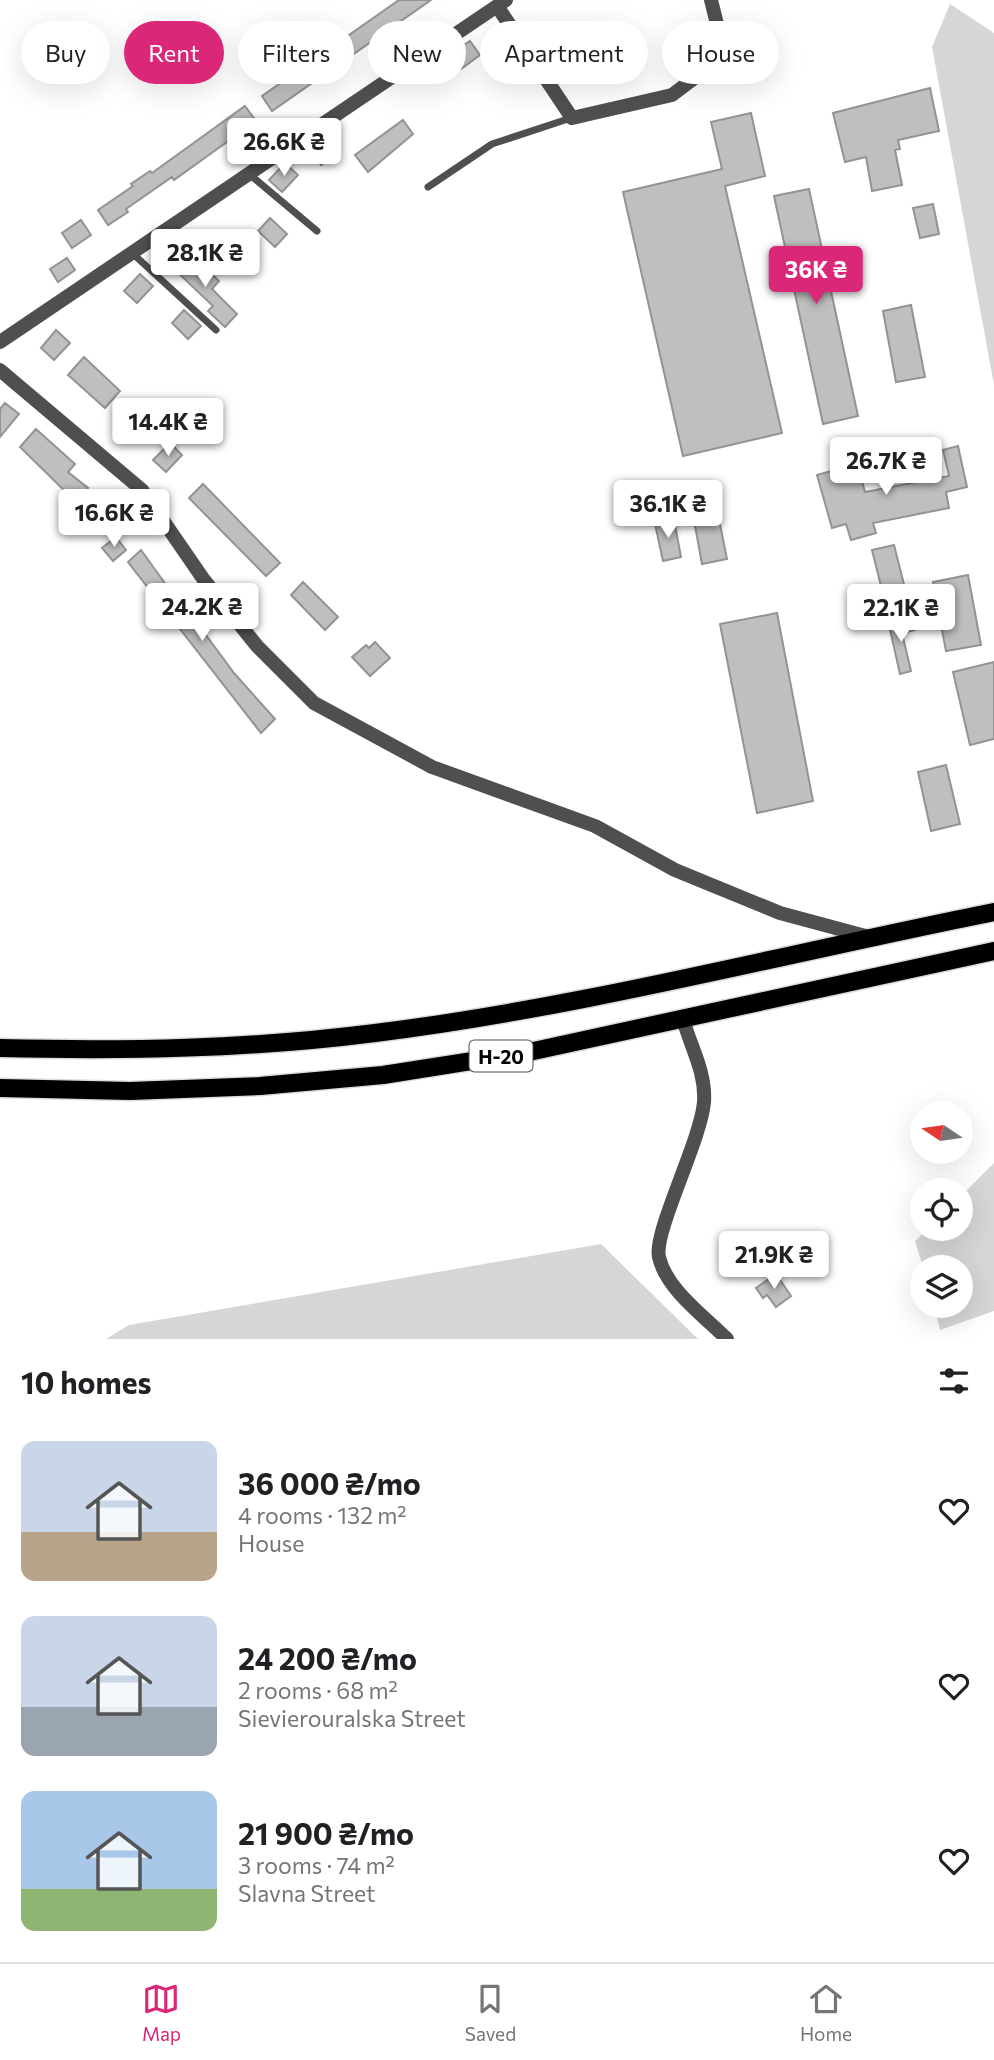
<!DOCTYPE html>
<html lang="en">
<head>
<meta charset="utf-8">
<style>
  :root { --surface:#fff; --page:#f2f2f2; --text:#202124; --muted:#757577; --line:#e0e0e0; --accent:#db2777 }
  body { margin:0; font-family:Commissioner,sans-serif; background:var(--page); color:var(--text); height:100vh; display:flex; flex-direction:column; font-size:26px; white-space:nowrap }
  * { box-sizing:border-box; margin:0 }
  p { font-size:23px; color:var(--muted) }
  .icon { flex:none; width:38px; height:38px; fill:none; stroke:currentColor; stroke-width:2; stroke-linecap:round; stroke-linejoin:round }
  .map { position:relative; height:1339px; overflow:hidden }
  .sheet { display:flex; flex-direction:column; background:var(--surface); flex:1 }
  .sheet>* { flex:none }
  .top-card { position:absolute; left:21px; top:21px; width:952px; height:63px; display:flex; gap:14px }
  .needle { width:46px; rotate:283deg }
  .controls { position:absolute; left:910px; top:1101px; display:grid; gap:14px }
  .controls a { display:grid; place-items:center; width:63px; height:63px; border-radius:50%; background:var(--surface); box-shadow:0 7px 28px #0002; font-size:35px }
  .price { position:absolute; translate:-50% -60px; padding:0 16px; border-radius:7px; background:#fff; color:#222; font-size:23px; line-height:46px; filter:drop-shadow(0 2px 4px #0008) }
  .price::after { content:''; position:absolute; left:50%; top:42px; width:21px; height:16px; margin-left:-10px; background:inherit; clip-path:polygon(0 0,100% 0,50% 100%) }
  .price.current { background:var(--accent); color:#fff }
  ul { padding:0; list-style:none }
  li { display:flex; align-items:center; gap:21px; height:175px; padding:0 21px }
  li span { display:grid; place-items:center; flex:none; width:196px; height:140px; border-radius:14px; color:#555 }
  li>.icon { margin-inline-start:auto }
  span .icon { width:84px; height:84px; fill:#fffc; stroke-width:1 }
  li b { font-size:30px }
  h2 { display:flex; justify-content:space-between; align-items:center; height:84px; padding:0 21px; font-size:30px }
  .pill { padding:0 24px; border-radius:32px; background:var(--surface); box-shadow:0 7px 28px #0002; font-size:24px; line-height:63px }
  .pill.current { background:var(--accent); color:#fff }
  .menu { display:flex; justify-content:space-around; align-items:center; height:98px; border-top:2px solid var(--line); background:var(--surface); font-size:19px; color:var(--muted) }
  .menu a { display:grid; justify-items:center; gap:4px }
  .menu .current { color:var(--accent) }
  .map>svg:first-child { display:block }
</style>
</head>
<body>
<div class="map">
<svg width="994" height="1339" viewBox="0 0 994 1339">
  <rect width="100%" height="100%" fill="#fff"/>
  <!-- green -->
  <path fill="#d6d6d6" d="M950,4L994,33V385L932,47Z
    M994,1163V1311L940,1330L934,1306H961V1267H923L915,1241L928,1229L961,1228V1196Z
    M601,1244L698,1339H106L129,1325Z"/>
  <!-- building -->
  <path fill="#bfbfbf" stroke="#939393" stroke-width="2" d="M399,0H431L272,111L262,96Z
    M470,41L480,55L461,69L451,54Z
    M930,88L939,131L898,140L900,149L895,150L902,185L872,191L866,157L845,162L833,113Z
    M245,106L256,121L174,180L172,177L126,209L128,212L108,225L98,210L133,186L131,184L150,171L152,173Z
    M751,113L765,176L725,186L782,433L683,456L623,192L722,169L711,122Z
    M403,120L413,134L368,172L355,155Z
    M330,137L340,152L321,165L311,151Z
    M285,163L298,175L282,192L269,180Z
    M809,189L858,416L823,424L774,196Z
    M933,204L939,234L920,238L913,208Z
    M270,218L287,234L275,247L258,231Z
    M81,220L91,235L72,248L62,233Z
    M184,254L203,272L206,269L219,281L212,289L237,314L225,327L208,311L213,306L172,267Z
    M67,258L75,270L58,282L50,269Z
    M140,274L153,286L137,303L124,291Z
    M911,305L925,377L896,382L883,311Z
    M184,310L201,326L188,339L172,323Z
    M56,330L70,343L54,360L41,348Z
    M84,357L120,391L105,408L68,375Z
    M5,403L19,414L0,437V409Z
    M36,429L75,464L68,472L88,488L76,502L20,447Z
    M170,443L182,455L166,472L153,460Z
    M958,446L967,487L946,492L949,508L873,523L876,533L851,540L846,524L832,528L817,475L857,464L865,492L949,476L943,450Z
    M203,484L280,563L266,576L189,498Z
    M716,504L727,559L702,564L692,509Z
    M674,520L681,557L663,561L655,524Z
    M116,537L126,550L113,561L102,548Z
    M894,545L908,600L886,606L872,550Z
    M141,550L198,629L200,627L234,673L275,719L261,733L128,562Z
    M968,575L981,645L946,651L933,582Z
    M303,582L338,617L325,630L291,595Z
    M777,613L813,801L757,813L720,624Z
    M912,620L915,630L902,633L911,671L900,674L889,625Z
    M375,642L390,658L370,676L352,657L366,645L369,648Z
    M994,662V739L970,745L953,672Z
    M946,765L960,824L931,831L918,772Z
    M776,1274L791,1296L776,1307L767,1295L763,1298L756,1288Z"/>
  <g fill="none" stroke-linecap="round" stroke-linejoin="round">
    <!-- primary casing -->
    <g stroke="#dbdbdb" stroke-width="21">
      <path id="primary" d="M0,1048C126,1051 250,1049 375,1033C584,1007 788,953 994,912
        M0,1088L130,1091L260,1086L383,1075L529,1052L994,951"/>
    </g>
    <!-- service -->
    <path stroke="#4f4f4f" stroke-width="7" d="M249,174L317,231
      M428,187L492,144L571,118
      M132,253L216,330"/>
    <!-- minor -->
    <path stroke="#4f4f4f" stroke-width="14" d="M497,6L572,118L672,95L709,67L717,24L711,0
      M0,342L506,0
      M0,370L142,490L204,580L257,646L314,703L432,767L595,826L675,870L780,913L869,937
      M683,1019C691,1048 706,1072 704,1102C701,1140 653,1233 659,1257C666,1289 704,1316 727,1339"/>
    <!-- primary -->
    <use href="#primary" stroke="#000" stroke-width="18"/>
  </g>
  <g text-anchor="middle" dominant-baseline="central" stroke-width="7" stroke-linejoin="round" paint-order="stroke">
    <!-- shield labels -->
    <rect fill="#fff" stroke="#4c4c4c" stroke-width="2" x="469.5" y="1040.5" width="63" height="31" rx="5"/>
    <g font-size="19" font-weight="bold" fill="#000">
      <text x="501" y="1056">Н-20</text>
    </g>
  </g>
</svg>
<div class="controls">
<a><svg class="needle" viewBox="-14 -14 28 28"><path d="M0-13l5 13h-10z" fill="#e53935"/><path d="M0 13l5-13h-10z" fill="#757577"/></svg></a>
<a><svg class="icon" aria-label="locate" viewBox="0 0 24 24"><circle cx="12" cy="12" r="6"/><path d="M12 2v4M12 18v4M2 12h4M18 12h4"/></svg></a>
<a><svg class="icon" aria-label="layers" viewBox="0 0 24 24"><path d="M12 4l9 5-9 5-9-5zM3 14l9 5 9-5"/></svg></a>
</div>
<b class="price" style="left:284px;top:178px">26.6K ₴</b>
<b class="price" style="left:205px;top:289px">28.1K ₴</b>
<b class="price current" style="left:816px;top:306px">36K ₴</b>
<b class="price" style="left:168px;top:458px">14.4K ₴</b>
<b class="price" style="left:886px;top:497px">26.7K ₴</b>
<b class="price" style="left:668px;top:540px">36.1K ₴</b>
<b class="price" style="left:114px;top:549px">16.6K ₴</b>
<b class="price" style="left:202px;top:643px">24.2K ₴</b>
<b class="price" style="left:901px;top:644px">22.1K ₴</b>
<b class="price" style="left:774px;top:1291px">21.9K ₴</b>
<div class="top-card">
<a class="pill">Buy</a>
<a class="pill current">Rent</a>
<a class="pill">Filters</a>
<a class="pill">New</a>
<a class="pill">Apartment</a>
<a class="pill">House</a>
</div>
</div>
<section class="sheet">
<h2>10 homes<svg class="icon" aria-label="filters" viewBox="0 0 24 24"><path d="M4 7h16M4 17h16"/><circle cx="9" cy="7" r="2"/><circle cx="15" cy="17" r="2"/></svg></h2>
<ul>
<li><span style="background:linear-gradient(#c9d6e8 65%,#b9a48a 0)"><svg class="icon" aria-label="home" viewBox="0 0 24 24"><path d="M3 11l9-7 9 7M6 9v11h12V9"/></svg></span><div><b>36 000 ₴/mo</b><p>4 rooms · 132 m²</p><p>House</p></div><svg class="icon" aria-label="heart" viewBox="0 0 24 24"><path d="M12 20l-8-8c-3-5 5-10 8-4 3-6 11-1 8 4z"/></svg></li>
<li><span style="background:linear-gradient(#c9d6e8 65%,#9aa5b1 0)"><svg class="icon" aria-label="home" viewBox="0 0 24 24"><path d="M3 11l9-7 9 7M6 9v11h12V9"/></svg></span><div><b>24 200 ₴/mo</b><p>2 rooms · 68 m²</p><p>Sievierouralska Street</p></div><svg class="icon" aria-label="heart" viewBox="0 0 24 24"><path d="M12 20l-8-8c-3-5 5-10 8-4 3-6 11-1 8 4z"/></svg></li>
<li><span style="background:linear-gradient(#a9c7e8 70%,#8fb573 0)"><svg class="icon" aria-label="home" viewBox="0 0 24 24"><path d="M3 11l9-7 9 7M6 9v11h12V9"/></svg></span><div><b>21 900 ₴/mo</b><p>3 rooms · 74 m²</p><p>Slavna Street</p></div><svg class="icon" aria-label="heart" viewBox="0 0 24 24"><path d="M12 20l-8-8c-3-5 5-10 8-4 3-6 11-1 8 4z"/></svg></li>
</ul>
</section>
<nav class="menu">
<a class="current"><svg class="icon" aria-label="map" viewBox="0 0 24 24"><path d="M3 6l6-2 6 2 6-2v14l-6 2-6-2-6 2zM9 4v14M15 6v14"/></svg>Map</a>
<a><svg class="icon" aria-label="saved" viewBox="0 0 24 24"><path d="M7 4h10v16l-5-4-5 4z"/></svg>Saved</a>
<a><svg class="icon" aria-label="home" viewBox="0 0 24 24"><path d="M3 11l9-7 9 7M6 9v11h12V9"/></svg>Home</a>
</nav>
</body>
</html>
